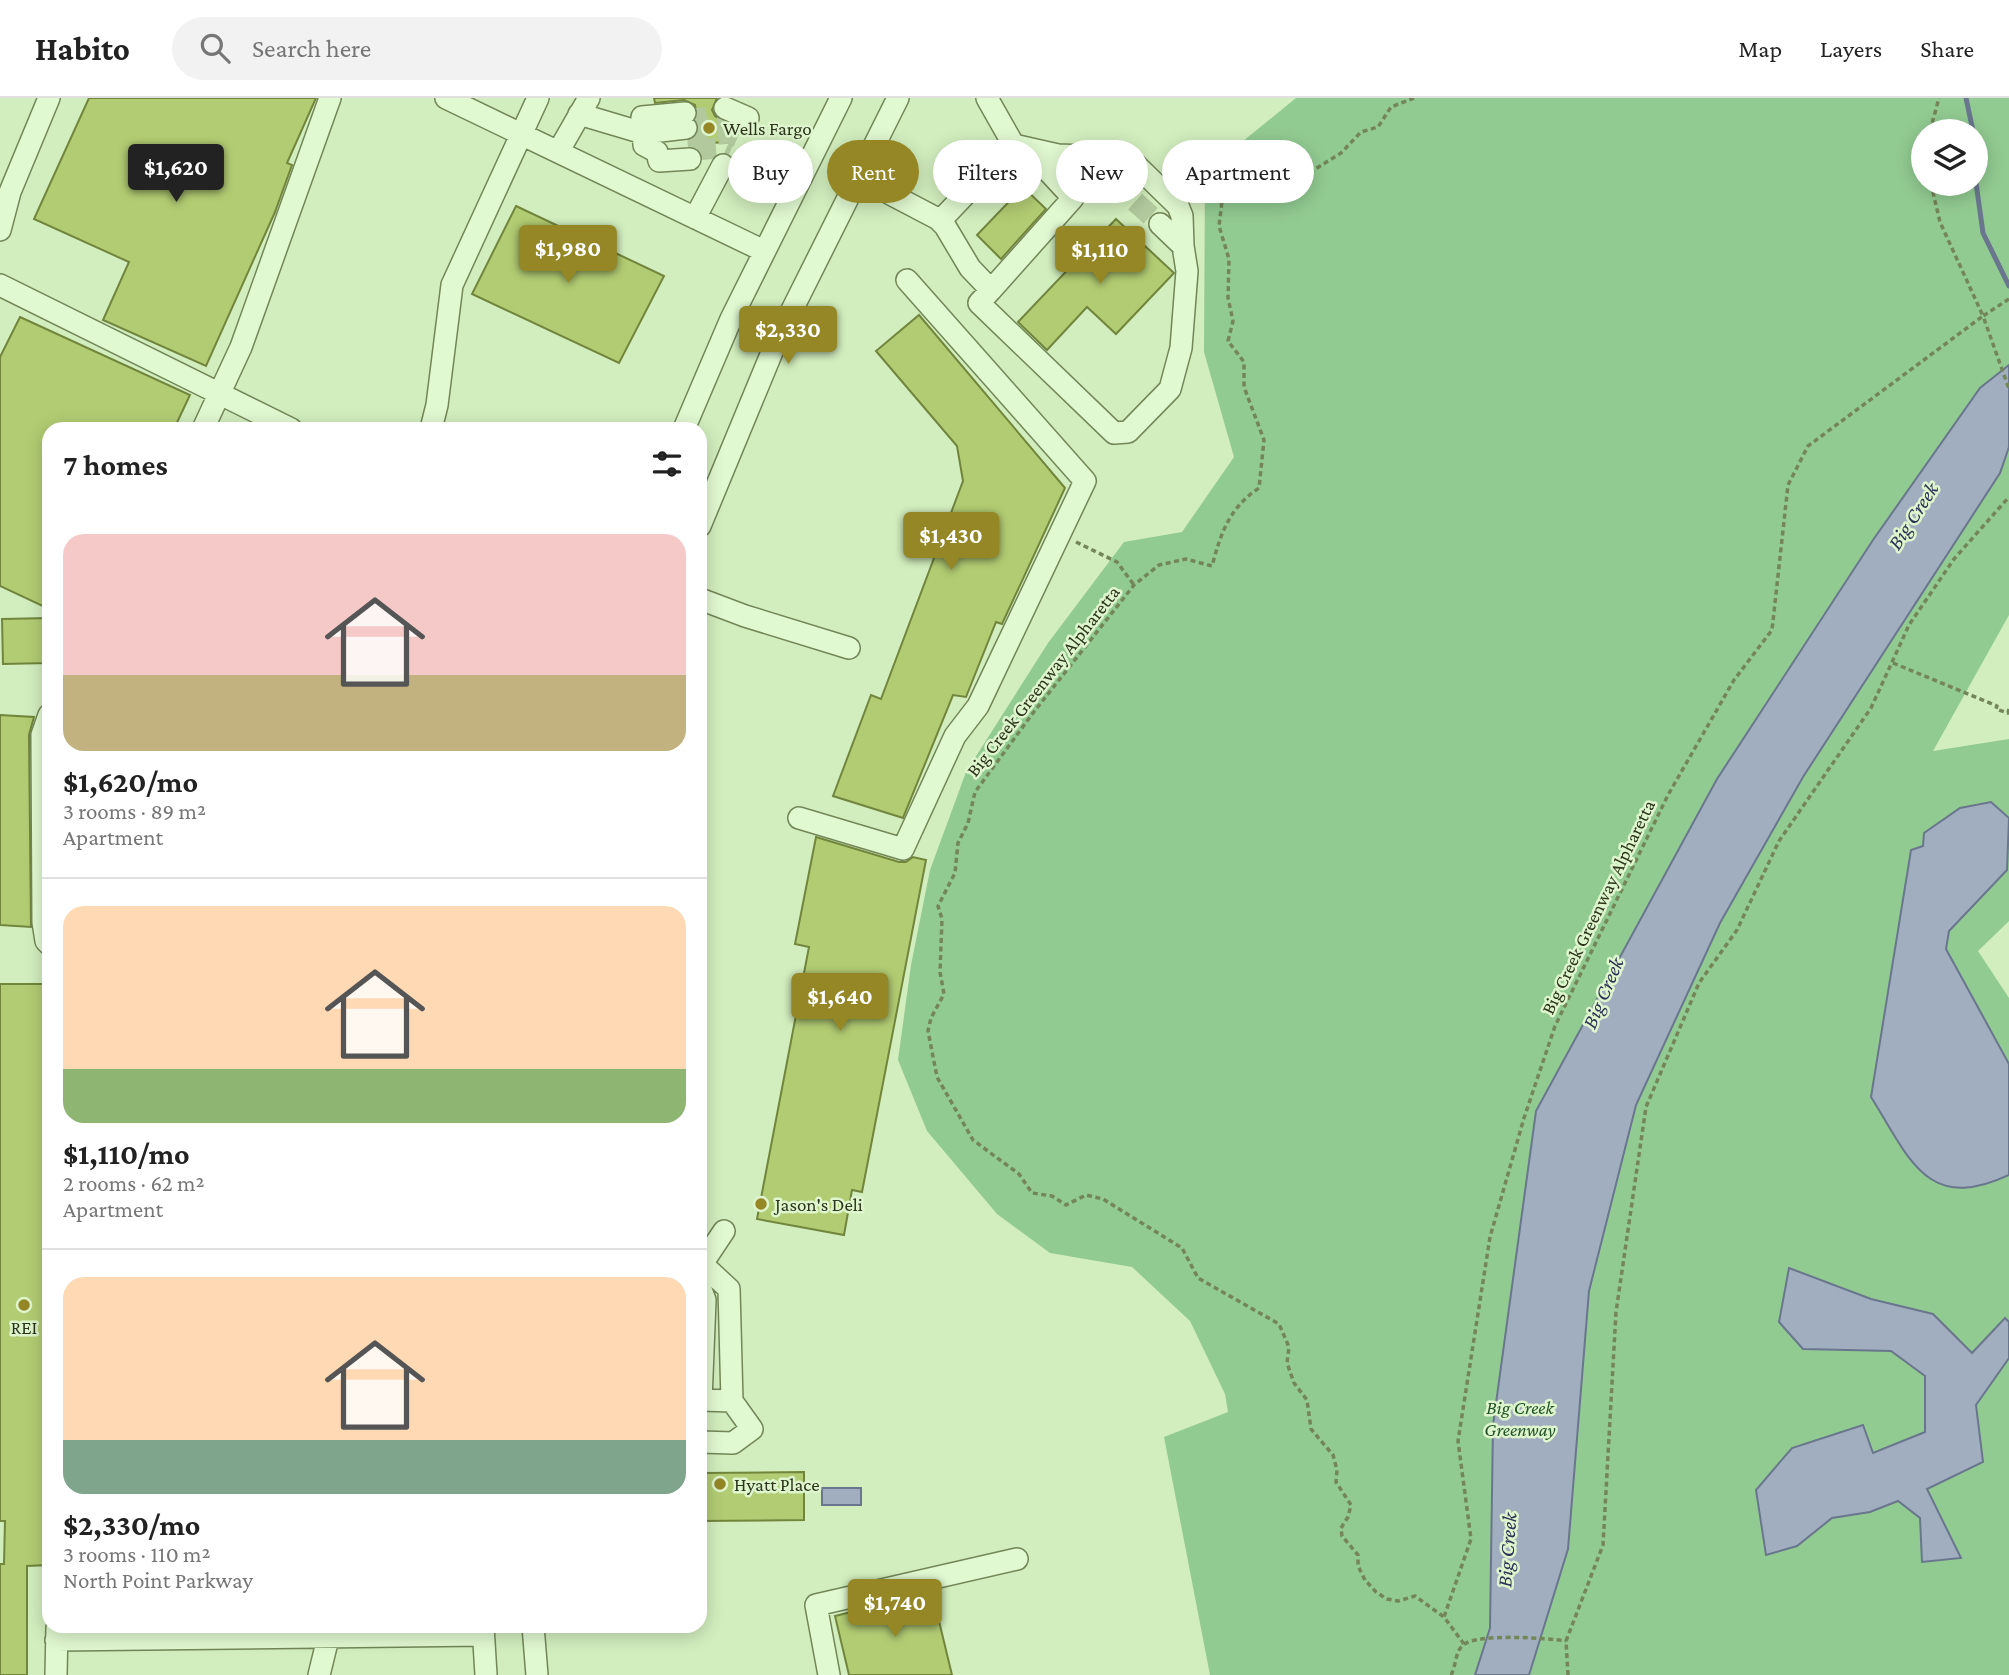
<!DOCTYPE html>
<html lang="en">
<head>
<meta charset="utf-8">
<style>
  :root { --surface:#fff; --page:#f2f2f2; --text:#222; --muted:#767676; --line:#e0e0e0; --accent:#958726 }
  body { margin:0; font-family:"Crimson Pro",serif; background:var(--page); color:var(--text); height:100vh; display:flex; flex-direction:column; font-size:26px; white-space:nowrap }
  * { box-sizing:border-box; margin:0 }
  p { font-size:23px; color:var(--muted) }
  .icon { flex:none; width:38px; height:38px; fill:none; stroke:currentColor; stroke-width:2; stroke-linecap:round; stroke-linejoin:round }
  .map { position:relative; flex:1; overflow:hidden }
  .drawer { position:absolute; left:42px; top:324px; width:665px; height:1211px; display:flex; flex-direction:column; background:var(--surface); border-radius:21px; box-shadow:0 4px 18px #0003 }
  .drawer>* { flex:none }
  .banner { position:absolute; left:728px; top:42px; width:665px; height:63px; display:flex; gap:14px }
  .tools { position:absolute; left:1911px; top:21px; display:grid; gap:14px }
  .tools a { display:grid; place-items:center; width:77px; height:77px; border-radius:50%; background:var(--surface); box-shadow:0 4px 18px #0003; font-size:35px }
  .price { position:absolute; translate:-50% -60px; padding:0 16px; border-radius:7px; background:var(--accent); color:#fff; font-size:23px; line-height:46px; filter:drop-shadow(0 2px 4px #0008) }
  .price::after { content:''; position:absolute; left:50%; top:42px; width:21px; height:16px; margin-left:-10px; background:inherit; clip-path:polygon(0 0,100% 0,50% 100%) }
  .price.selected { background:#222; color:#fff }
  ul { padding:0; list-style:none }
  li { display:grid; align-content:center; gap:14px; height:371px; padding:0 21px }
  li+li { border-top:2px solid var(--line) }
  li span { display:grid; place-items:center; height:217px; border-radius:21px; color:#555 }
  li>.icon { margin-inline-start:auto }
  span .icon { width:126px; height:126px; fill:#fffc; stroke-width:1 }
  li b { font-size:30px }
  h2 { display:flex; justify-content:space-between; align-items:center; height:84px; padding:0 21px; font-size:30px }
  .chip { padding:0 24px; border-radius:32px; background:var(--surface); box-shadow:0 4px 18px #0003; font-size:24px; line-height:63px }
  .chip.selected { background:var(--accent); color:#fff }
  header { display:flex; align-items:center; gap:42px; box-sizing:border-box; height:98px; padding:0 35px; background:var(--surface); border-bottom:2px solid var(--line) }
  header strong { font-size:33px }
  nav { display:flex; gap:38px; margin-inline-start:auto; font-size:24px }
  .search { width:490px; height:63px; background:var(--page); display:flex; align-items:center; gap:18px; box-sizing:border-box; padding:0 24px; border-radius:38px; color:var(--muted); font-size:26px }
  .map>svg:first-child { display:block }
</style>
</head>
<body>
<header>
<strong>Habito</strong>
<div class="search"><svg class="icon" aria-label="search" viewBox="0 0 24 24"><circle cx="10" cy="10" r="6"/><path d="M15 15l6 6"/></svg>Search here</div>
<nav><a>Map</a><a>Layers</a><a>Share</a></nav>
</header>
<div class="map">
<svg width="2009" height="1577" viewBox="0 0 2009 1577">
  <rect width="100%" height="100%" fill="#d2eebe"/>
  <!-- green -->
  <path fill="#92cb92" fill-rule="evenodd" d="M1296,0H2009V517L1933,653L2009,641V823L1978,853L2009,900V1224L2004,1220L1972,1255L1933,1216L1871,1201L1803,1251L1891,1253L1926,1278L1925,1334L1873,1355L1863,1327L1792,1350L1756,1392L1797,1448L1832,1420L1870,1414L1898,1403L1920,1420L1960,1460L1926,1391L1983,1364L1976,1307L2009,1260V1577H1210L1164,1339L1228,1314L1225,1296L1190,1223L1132,1169L1050,1155L997,1116L927,1033L898,962L911,867L930,772L966,674L1048,545L1124,444L1182,434L1234,359L1204,254L1205,74ZM1923,33H1976V86H1923Z"/>
  <!-- water -->
  <path fill="#a1aebf" stroke="#69768d" stroke-width="2" d="M2009,267V349L2000,375L1803,679L1720,825L1636,1007L1589,1193L1568,1451L1529,1577H1475L1490,1530L1493,1327L1536,1013L1717,681L1873,442L1980,290Z
    M1991,704L2009,720L2007,772L1949,833L1946,851L2009,966V1077C1926,1116 1909,1059 1871,999L1911,752L1923,748L1924,735L1960,710Z
    M1789,1170L1871,1201L1933,1216L1972,1255L2005,1220L2009,1224V1260L1976,1307L1983,1364L1927,1391L1961,1460L1922,1464L1920,1420L1898,1403L1870,1414L1832,1420L1797,1448L1766,1457L1756,1392L1792,1350L1863,1327L1873,1355L1925,1334V1278L1891,1253L1803,1251L1779,1224Z
    M822,1390H861V1407H822Z"/>
  <g fill="none" stroke-linecap="round" stroke-linejoin="round">
    <!-- stream -->
    <path stroke="#69768d" stroke-width="5" d="M1966,0L1973,33
      M1976,85L1983,135L2009,188"/>
  </g>
  <!-- building -->
  <path fill="#b2cc73" stroke="#71853c" stroke-width="2" d="M89,0H316L287,65L292,67L275,114L206,268L103,222L129,164L34,121Z
    M654,0H717L712,12L715,18L724,24L727,44L694,46V41L699,29L695,7L684,2L655,5Z
    M1023,89L1046,111L1001,161L977,137Z
    M516,108L664,178L619,265L472,196Z
    M1116,121L1174,175L1116,236L1087,209L1047,252L1018,224Z
    M919,217L1065,390L1002,526L996,524L966,599L953,597L903,720L833,698L871,597L881,601L963,383L957,348L876,253Z
    M20,219L190,297L174,331H49V511L0,488V259Z
    M49,520V565L3,566L2,521Z
    M0,617L34,619L29,637L31,829L0,827Z
    M816,739L899,764H906L913,759L926,762L862,1094L852,1092L844,1137L757,1121L809,849L795,846Z
    M0,886H49V1467L27,1468V1577H0V1466H4L5,1423H0Z
    M804,1374V1422L700,1423V1375Z
    M932,1494L952,1577H849L835,1518Z"/>
  <g fill="none" stroke-linecap="round" stroke-linejoin="round">
    <!-- minor-tunnel -->
    <path stroke="#b1c99d" stroke-width="21" stroke-dasharray="21 10" stroke-linecap="butt" d="M686,22L726,17
      M687,40L729,35L738,39
      M695,52L721,50L730,54
      M1112,83L1160,126"/>
    <!-- minor casing -->
    <g stroke="#728657" stroke-width="24">
      <path id="minor" d="M446,0L764,153
        M725,10L748,20
        M685,15L642,19L644,47L657,54L659,63L690,61
        M579,16L643,35L686,30
        M1018,48L1058,57L1115,59L1133,64L1178,108L1182,118L1183,148
        M558,54L589,0
        M1049,74L1075,76L1112,83
        M858,79L938,121L945,128L970,170L991,192L1073,100L1049,74L1013,46L987,0
        M695,120L723,67
        M940,123L1013,46
        M0,132L10,94L49,0
        M0,187L291,331
        M991,192L979,205L1114,335L1128,334L1170,291L1181,250L1187,173L1183,148L1160,126
        M203,331L241,249L330,0
        M431,331L437,307L452,187L538,0
        M684,331L731,221L841,0
        M700,428L777,242L898,0
        M700,501L745,518L849,550
        M49,617L42,637L43,824L46,843L49,846
        M799,720L903,751L955,638L978,608L1085,383L907,182
        M700,1164L729,1191L732,1303L701,1302L705,1202L700,1189
        M700,1169L724,1133
        M700,1344L733,1345L752,1331L732,1303
        M483,1528L486,1577
        M533,1528L537,1577
        M56,1542L483,1537
        M56,1577L57,1530
        M319,1577L331,1528
        M829,1577L816,1507L1017,1461"/>
    </g>
    <!-- path -->
    <path stroke="#728657" stroke-width="3.5" stroke-dasharray="5 3.5" stroke-linecap="butt" d="M1414,0L1391,9L1378,29L1361,34L1341,55L1275,96L1246,94L1222,103L1219,128L1229,161L1228,200L1233,223L1228,243L1244,264V289L1264,342L1259,390C1229,410 1221,435 1212,468L1186,461L1159,467L1134,487L1033,615L975,694L968,725L958,745L955,775L938,808L942,821L940,874L944,896L931,920L928,933L937,979L973,1042L1019,1076L1032,1095L1052,1098L1066,1107L1086,1097L1103,1101L1182,1150L1198,1180L1279,1226L1289,1249L1287,1265L1294,1285L1307,1302L1311,1331L1333,1357L1337,1372L1336,1384L1351,1407L1348,1419L1341,1430L1342,1438L1358,1457V1468L1365,1482L1376,1494L1387,1501L1398,1503L1415,1498L1444,1519
      M1930,33L1939,0
      M2009,201L1983,218L2009,291
      M1076,444L1117,464L1134,487
      M1893,565L1997,608L1996,611L2008,615L2009,611
      M1464,1546L1444,1519L1471,1441L1458,1343L1490,1139L1524,1020L1555,928L1668,697L1734,582L1772,532L1788,387L1808,348L1983,218L1940,124L1931,86
      M1451,1577C1456,1568 1455,1554 1463,1547C1477,1535 1547,1540 1566,1543
      M1568,1577L1566,1543L1603,1447L1616,1214L1646,1009L1699,885L1737,832L1779,743L1871,610L1909,527L1954,461L2009,399"/>
    <!-- minor -->
    <use href="#minor" stroke="#e1f9d1" stroke-width="21"/>
  </g>
  <!-- markers -->
  <g fill="#958726" stroke="#def5cd" stroke-width="2.5">
    <circle cx="709" cy="30" r="7"/>
    <circle cx="761" cy="1106" r="7"/>
    <circle cx="24" cy="1207" r="7"/>
    <circle cx="720" cy="1386" r="7"/>
  </g>
  <g text-anchor="middle" dominant-baseline="central" stroke-width="5" stroke-linejoin="round" paint-order="stroke">
    <!-- poi labels -->
    <g font-size="19" fill="#2c351b" stroke="#def5cd" text-anchor="start">
      <text x="723" y="30">Wells Fargo</text>
      <text x="775" y="1106">Jason's Deli</text>
      <text x="24" y="1229" text-anchor="middle">REI</text>
      <text x="734" y="1386">Hyatt Place</text>
    </g>
    <!-- street labels -->
    <g font-size="19" fill="#2c351b" stroke="#def5cd">
      <text transform="translate(1043 583) rotate(-52)">Big Creek Greenway Alpharetta</text>
      <text transform="translate(1598 809) rotate(-64)">Big Creek Greenway Alpharetta</text>
    </g>
    <!-- park labels -->
    <g font-size="19" font-style="italic" fill="#225228" stroke="#def5cd">
      <text x="1520" y="1309">Big Creek<tspan x="1520" dy="22">Greenway</tspan></text>
    </g>
    <!-- water labels -->
    <g font-size="21" font-style="italic" fill="#2a3255" stroke="#def5cd">
      <text transform="translate(1913 418) rotate(-57)">Big Creek</text>
      <text transform="translate(1603 895) rotate(-67)">Big Creek</text>
      <text transform="translate(1507 1452) rotate(-86)">Big Creek</text>
    </g>
  </g>
</svg>
<div class="tools">
<a><svg class="icon" aria-label="layers" viewBox="0 0 24 24"><path d="M12 4l9 5-9 5-9-5zM3 14l9 5 9-5"/></svg></a>
</div>
<b class="price selected" style="left:176px;top:106px">$1,620</b>
<b class="price" style="left:568px;top:187px">$1,980</b>
<b class="price" style="left:1100px;top:188px">$1,110</b>
<b class="price" style="left:788px;top:268px">$2,330</b>
<b class="price" style="left:951px;top:474px">$1,430</b>
<b class="price" style="left:840px;top:935px">$1,640</b>
<b class="price" style="left:895px;top:1541px">$1,740</b>
<div class="banner">
<a class="chip">Buy</a>
<a class="chip selected">Rent</a>
<a class="chip">Filters</a>
<a class="chip">New</a>
<a class="chip">Apartment</a>
</div>
<section class="drawer">
<h2>7 homes<svg class="icon" aria-label="filters" viewBox="0 0 24 24"><path d="M4 7h16M4 17h16"/><circle cx="9" cy="7" r="2"/><circle cx="15" cy="17" r="2"/></svg></h2>
<ul>
<li><span style="background:linear-gradient(#f6c9c9 65%,#c2b280 0)"><svg class="icon" aria-label="home" viewBox="0 0 24 24"><path d="M3 11l9-7 9 7M6 9v11h12V9"/></svg></span><div><b>$1,620/mo</b><p>3 rooms · 89 m²</p><p>Apartment</p></div></li>
<li><span style="background:linear-gradient(#ffd9b3 75%,#8fb573 0)"><svg class="icon" aria-label="home" viewBox="0 0 24 24"><path d="M3 11l9-7 9 7M6 9v11h12V9"/></svg></span><div><b>$1,110/mo</b><p>2 rooms · 62 m²</p><p>Apartment</p></div></li>
<li><span style="background:linear-gradient(#ffd9b3 75%,#7fa58c 0)"><svg class="icon" aria-label="home" viewBox="0 0 24 24"><path d="M3 11l9-7 9 7M6 9v11h12V9"/></svg></span><div><b>$2,330/mo</b><p>3 rooms · 110 m²</p><p>North Point Parkway</p></div></li>
</ul>
</section>
</div>
</body>
</html>
